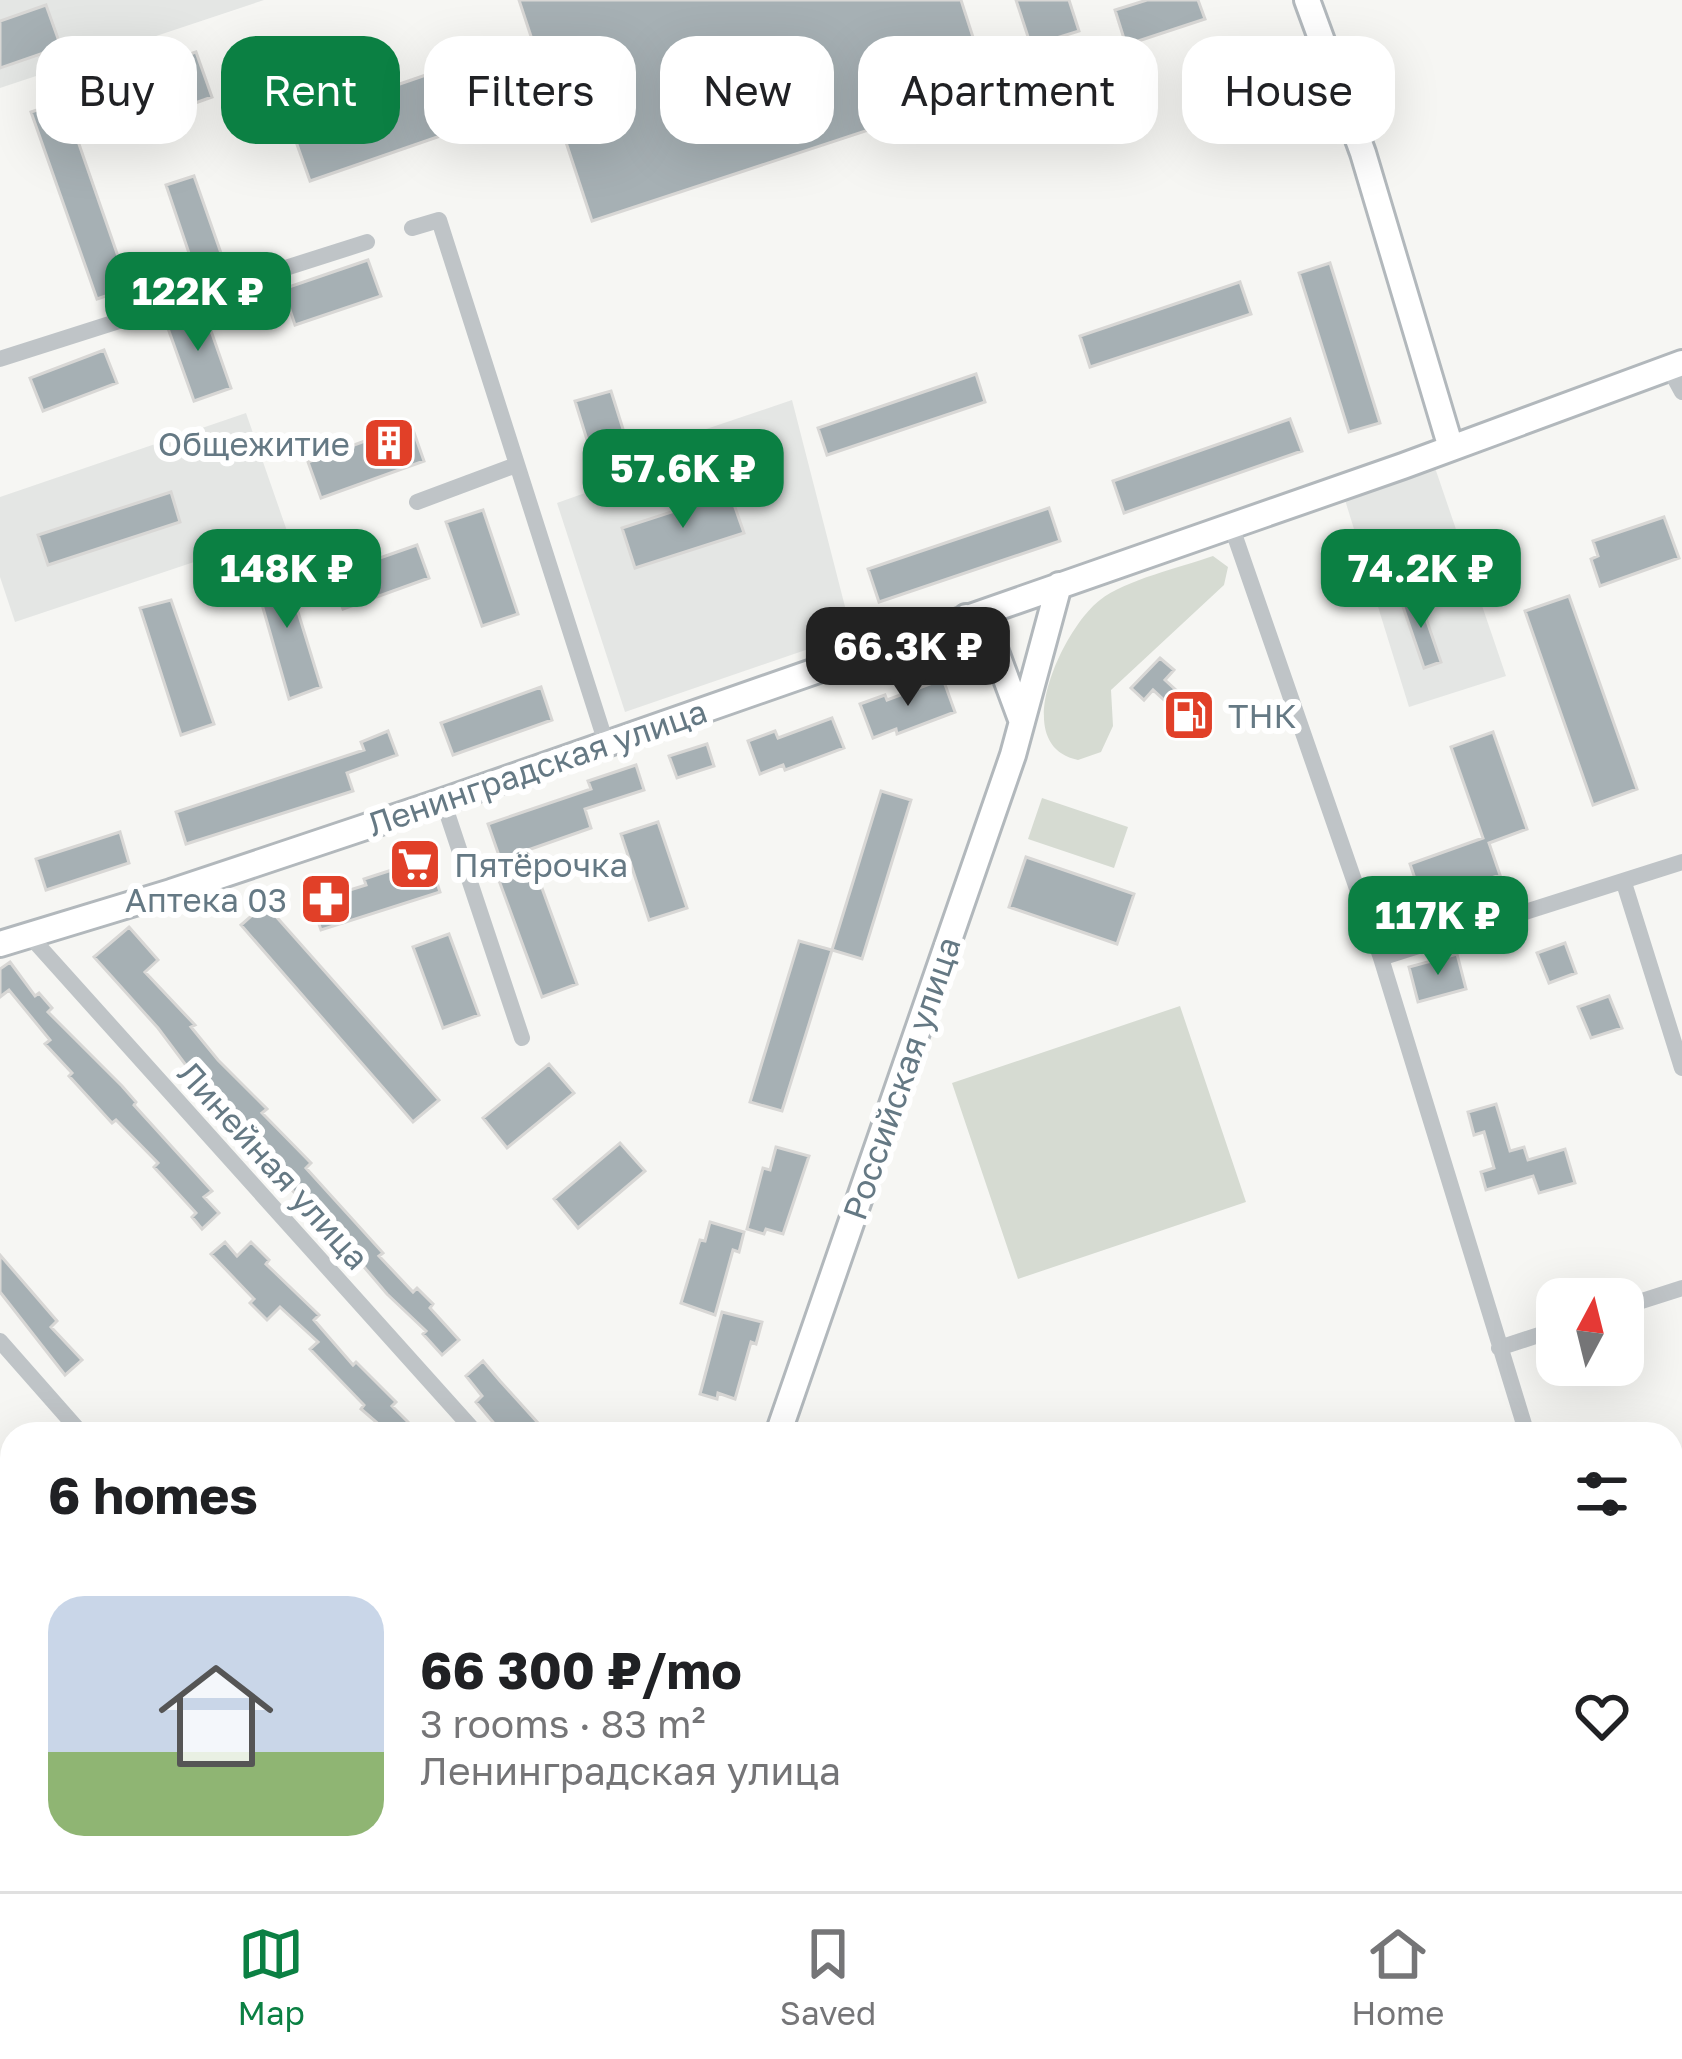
<!DOCTYPE html>
<html lang="en">
<head>
<meta charset="utf-8">
<style>
  :root { --surface:#fff; --page:#f6f6f6; --text:#202124; --muted:#757577; --line:#e0e0e0; --accent:#0b8043 }
  body { margin:0; font-family:"Golos Text",sans-serif; background:var(--page); color:var(--text); height:100vh; display:flex; flex-direction:column; font-size:45px; white-space:nowrap }
  * { box-sizing:border-box; margin:0 }
  p { font-size:39px; color:var(--muted) }
  .icon { flex:none; width:66px; height:66px; fill:none; stroke:currentColor; stroke-width:2; stroke-linecap:round; stroke-linejoin:round }
  .map { position:relative; flex:1; overflow:hidden }
  .drawer { position:absolute; left:0px; top:1422px; width:1683px; height:471px; display:flex; flex-direction:column; background:var(--surface); border-radius:36px 36px 0 0; box-shadow:0 12px 48px #0002 }
  .drawer>* { flex:none }
  .top-card { position:absolute; left:36px; top:36px; width:1611px; height:108px; display:flex; gap:24px }
  .needle { width:78px; rotate:7deg }
  .fabs { position:absolute; left:1536px; top:1278px; display:grid; gap:24px }
  .fabs a { display:grid; place-items:center; width:108px; height:108px; border-radius:24px; background:var(--surface); box-shadow:0 12px 48px #0002; font-size:60px }
  .price { position:absolute; translate:-50% -102px; padding:0 27px; border-radius:24px; background:var(--accent); color:#fff; font-size:39px; line-height:78px; filter:drop-shadow(0 3px 6px #0008) }
  .price::after { content:''; position:absolute; left:50%; top:72px; width:36px; height:27px; margin-left:-18px; background:inherit; clip-path:polygon(0 0,100% 0,50% 100%) }
  .price.active { background:#222; color:#fff }
  ul { padding:0; list-style:none }
  li { display:flex; align-items:center; gap:36px; height:300px; padding:0 48px }
  li+li { border-top:3px solid var(--line) }
  li span { display:grid; place-items:center; flex:none; width:336px; height:240px; border-radius:36px; color:#555 }
  li>.icon { margin-inline-start:auto }
  span .icon { width:144px; height:144px; fill:#fffc; stroke-width:1 }
  li b { font-size:51px }
  h2 { display:flex; justify-content:space-between; align-items:center; height:144px; padding:0 48px; font-size:51px }
  .tag { padding:0 42px; border-radius:36px; background:var(--surface); box-shadow:0 12px 48px #0002; font-size:42px; line-height:108px }
  .tag.active { background:var(--accent); color:#fff }
  .dock { display:flex; justify-content:space-around; align-items:center; height:168px; border-top:3px solid var(--line); background:var(--surface); font-size:33px; color:var(--muted) }
  .dock a { display:grid; justify-items:center; gap:6px }
  .dock .active { color:var(--accent) }
  .map>svg:first-child { display:block }
</style>
</head>
<body>
<div class="map">
<svg width="1682" height="1891" viewBox="0 0 1682 1891">
  <rect width="100%" height="100%" fill="#f6f6f3"/>
  <!-- built -->
  <path fill="#e4e6e4" d="M0,0H264L0,88Z
    M792,400L852,634L625,712L557,503L655,468L650,448Z
    M246,413L287,531L15,622L0,577V497Z
    M1431,456L1506,676L1409,707L1341,487Z"/>
  <!-- green -->
  <path fill="#d6dbd2" d="M1213,556L1228,567L1224,585L1111,690L1113,726L1101,752L1078,760C1006,745 1065,626 1100,600C1125,580 1182,567 1213,556Z
    M1042,798L1128,827L1114,868L1028,839Z
    M1180,1006L1246,1202L1018,1279L952,1083Z"/>
  <!-- building -->
  <path fill="#a6b0b4" stroke="#d8d7d5" stroke-width="3" d="M519,0H961L990,90L592,221Z
    M1016,0H1069L1079,31L1031,46Z
    M1147,0H1198L1205,19L1126,45L1115,10Z
    M46,5L61,47L0,68V21Z
    M196,52L212,97L139,123L122,77Z
    M455,65L475,124L310,181L289,122Z
    M64,101L129,288L97,299L31,112Z
    M194,176L222,256L193,265L166,185Z
    M368,260L381,296L295,325L283,289Z
    M1330,263L1380,423L1349,432L1299,273Z
    M1240,282L1251,314L1090,367L1080,336Z
    M203,308L231,388L194,401L165,320Z
    M104,350L117,383L43,411L30,378Z
    M976,374L985,402L827,455L818,428Z
    M611,391L628,445L592,456L575,401Z
    M1290,419L1302,451L1124,513L1113,481Z
    M411,424L424,461L321,498L308,462Z
    M171,492L180,522L48,565L38,535Z
    M730,493L744,533L635,568L622,528Z
    M1049,508L1060,541L879,602L868,569Z
    M483,510L518,614L482,626L446,522Z
    M1664,517L1679,558L1600,586L1591,559L1598,556L1593,541Z
    M417,545L429,578L343,609L331,575Z
    M283,563L321,687L289,699L253,573Z
    M1418,595L1441,662L1424,668L1401,601Z
    M1569,596L1637,789L1593,805L1525,611Z
    M171,600L214,724L181,735L140,608Z
    M1160,658L1174,670L1165,680L1187,700L1192,694L1209,710L1186,735L1169,719L1176,711L1153,690L1144,700L1131,688Z
    M943,679L955,712L897,734L896,729L873,738L860,704L885,695L887,700Z
    M541,687L552,720L453,755L441,723Z
    M832,718L844,748L785,770L783,765L760,774L748,741L775,731L778,738Z
    M388,731L397,755L347,773L353,791L186,844L176,812L364,750L361,742Z
    M1493,732L1527,829L1489,843L1500,875L1423,902L1410,864L1483,838L1451,747Z
    M707,744L714,766L677,778L669,756Z
    M636,765L644,790L585,809L591,828L528,850L577,984L542,997L497,875L505,873L488,824L591,789L588,781Z
    M881,791L911,800L862,959L832,950Z
    M658,822L687,908L649,920L621,834Z
    M120,832L129,863L46,890L36,859Z
    M1026,857L1134,894L1117,944L1009,907Z
    M429,858L440,892L321,930L311,902L366,885L364,879Z
    M265,904L439,1100L413,1122L241,925Z
    M129,927L158,960L145,972L195,1025L191,1027L218,1060L267,1109L262,1113L311,1163L306,1168L383,1253L379,1256L413,1292L417,1288L433,1304L430,1308L459,1340L442,1355L423,1334L426,1331L387,1294L314,1208L311,1210L271,1168L276,1163L251,1140L221,1100L197,1080L158,1028L94,957Z
    M449,934L479,1015L443,1028L413,947Z
    M799,941L832,950L782,1111L750,1102Z
    M1565,943L1576,973L1549,983L1537,953Z
    M1457,954L1466,989L1418,1002L1409,967Z
    M10,962L35,996L39,993L52,1008L48,1012L122,1086L136,1102L134,1105L212,1191L204,1197L219,1213L202,1229L192,1217L196,1213L154,1167L158,1163L116,1120L112,1123L69,1076L72,1073L45,1044L50,1040L9,990L0,997V969Z
    M1609,996L1622,1028L1591,1038L1578,1007Z
    M549,1064L574,1093L507,1148L483,1118Z
    M1496,1104L1510,1151L1524,1147L1528,1160L1565,1149L1575,1183L1539,1193L1533,1176L1486,1190L1481,1172L1494,1168L1484,1132L1474,1135L1468,1112Z
    M620,1143L645,1171L578,1228L554,1199Z
    M776,1147L809,1156L783,1234L766,1229L764,1234L747,1229L763,1168L770,1170Z
    M710,1222L744,1232L739,1252L733,1250L715,1315L681,1303L700,1240L705,1241Z
    M225,1242L237,1256L251,1242L269,1260L266,1264L319,1315L314,1320L353,1365L356,1362L396,1402L392,1406L420,1434H390L361,1409L364,1405L310,1349L318,1342L280,1307L267,1320L250,1303L254,1299L211,1254Z
    M0,1255L57,1321L51,1327L82,1360L65,1375L0,1292Z
    M722,1312L762,1322L756,1344L751,1342L735,1399L718,1393L717,1399L700,1394Z
    M483,1361L500,1381L548,1434H503L476,1402L482,1396L466,1376Z"/>
  <g fill="none" stroke-linecap="round" stroke-linejoin="round">
    <!-- secondary casing -->
    <g stroke="#b2b8bc" stroke-width="30">
      <path id="secondary" d="M1307,0L1363,153L1451,448
        M966,617L995,649L1022,722
        M0,944L171,892L443,801L1403,466L1682,363
        M778,1434L1013,755L1059,585
        M608,1891L612,1881"/>
    </g>
    <!-- street -->
    <path stroke="#bfc4c7" stroke-width="16" d="M412,228L439,220L606,743
      M0,359L367,242
      M1669,368L1682,392
      M417,502L516,465
      M1231,525L1381,958L1527,1434
      M443,801L522,1038
      M1624,883L1682,1068
      M28,934L477,1434
      M1381,958L1682,862
      M1623,1307L1682,1288
      M0,1341L82,1434
      M1499,1348L1557,1329
      M1671,1568L1682,1564
      M0,1732L12,1746
      M1671,1871L1678,1891
      M129,1881L138,1891
      M481,1881L490,1891"/>
    <!-- secondary -->
    <use href="#secondary" stroke="#fff" stroke-width="24"/>
  </g>
  <!-- icons -->
  <defs>
    <g id="building-square" transform="scale(2.7)"><rect x="-9" y="-9" width="18" height="18" rx="4" fill="#e14028" stroke="#fff"/><path d="M-4-6H4V6H1V3H-1V6H-4ZM-2.5-4.3h1.7v1.8h-1.7ZM.8-4.3h1.7v1.8H.8ZM-2.5-1h1.7V.8h-1.7ZM.8-1h1.7V.8H.8Z" fill="#fff"/></g>
    <g id="fuel-square" transform="scale(2.7)"><rect x="-9" y="-9" width="18" height="18" rx="4" fill="#e14028" stroke="#fff"/><path d="M-5.5-6h7V0h2V4h1.3V-2.5L3-4.5l.8-.8L6-3V5H2.5V1h-1V6h-7ZM-4.2-4.7v3.2H.2V-4.7Z" fill="#fff"/></g>
    <g id="supermarket-square" transform="scale(2.7)"><rect x="-9" y="-9" width="18" height="18" rx="4" fill="#e14028" stroke="#fff"/><path d="M-6-5.5h2.5l.6 2H6L4.5 2H-2.5L-4.4-4H-6ZM-1.5 3.2a1.3 1.3 0 1 0 .1 0ZM3 3.2a1.3 1.3 0 1 0 .1 0Z" fill="#fff"/></g>
    <g id="pharmacy-square" transform="scale(2.7)"><rect x="-9" y="-9" width="18" height="18" rx="4" fill="#e14028" stroke="#fff"/><path d="M-2-6h4v4h4v4h-4v4h-4v-4h-4v-4h4Z" fill="#fff"/></g>
  </defs>
  <g fill-rule="evenodd">
    <use href="#building-square" x="389" y="443"/>
    <use href="#fuel-square" x="1189" y="715"/>
    <use href="#supermarket-square" x="415" y="864"/>
    <use href="#pharmacy-square" x="326" y="899"/>
  </g>
  <g text-anchor="middle" dominant-baseline="central" stroke-width="12" stroke-linejoin="round" paint-order="stroke">
    <!-- poi labels -->
    <g font-size="33" fill="#657984" stroke="#fff" text-anchor="end">
      <text x="350" y="443">Общежитие</text>
      <text x="1228" y="715" text-anchor="start">ТНК</text>
      <text x="454" y="864" text-anchor="start">Пятёрочка</text>
      <text x="287" y="899">Аптека 03</text>
    </g>
    <!-- street labels -->
    <g font-size="33" fill="#657984" stroke="#fff">
      <text transform="translate(537 767) rotate(-19)">Ленинградская улица</text>
      <text transform="translate(901 1078) rotate(-71)">Российская улица</text>
      <text transform="translate(274 1165) rotate(48)">Линейная улица</text>
    </g>
  </g>
</svg>
<div class="fabs">
<a><svg class="needle" viewBox="-14 -14 28 28"><path d="M0-13l5 13h-10z" fill="#e53935"/><path d="M0 13l5-13h-10z" fill="#757577"/></svg></a>
</div>
<b class="price" style="left:198px;top:354px">122K ₽</b>
<b class="price" style="left:683px;top:531px">57.6K ₽</b>
<b class="price" style="left:287px;top:631px">148K ₽</b>
<b class="price" style="left:1421px;top:631px">74.2K ₽</b>
<b class="price active" style="left:908px;top:709px">66.3K ₽</b>
<b class="price" style="left:1438px;top:978px">117K ₽</b>
<div class="top-card">
<a class="tag">Buy</a>
<a class="tag active">Rent</a>
<a class="tag">Filters</a>
<a class="tag">New</a>
<a class="tag">Apartment</a>
<a class="tag">House</a>
</div>
<section class="drawer">
<h2>6 homes<svg class="icon" aria-label="filters" viewBox="0 0 24 24"><path d="M4 7h16M4 17h16"/><circle cx="9" cy="7" r="2"/><circle cx="15" cy="17" r="2"/></svg></h2>
<ul>
<li><span style="background:linear-gradient(#c9d6e8 65%,#8fb573 0)"><svg class="icon" aria-label="home" viewBox="0 0 24 24"><path d="M3 11l9-7 9 7M6 9v11h12V9"/></svg></span><div><b>66 300 ₽/mo</b><p>3 rooms · 83 m²</p><p>Ленинградская улица</p></div><svg class="icon" aria-label="heart" viewBox="0 0 24 24"><path d="M12 20l-8-8c-3-5 5-10 8-4 3-6 11-1 8 4z"/></svg></li>
</ul>
</section>
</div>
<nav class="dock">
<a class="active"><svg class="icon" aria-label="map" viewBox="0 0 24 24"><path d="M3 6l6-2 6 2 6-2v14l-6 2-6-2-6 2zM9 4v14M15 6v14"/></svg>Map</a>
<a><svg class="icon" aria-label="saved" viewBox="0 0 24 24"><path d="M7 4h10v16l-5-4-5 4z"/></svg>Saved</a>
<a><svg class="icon" aria-label="home" viewBox="0 0 24 24"><path d="M3 11l9-7 9 7M6 9v11h12V9"/></svg>Home</a>
</nav>
</body>
</html>
